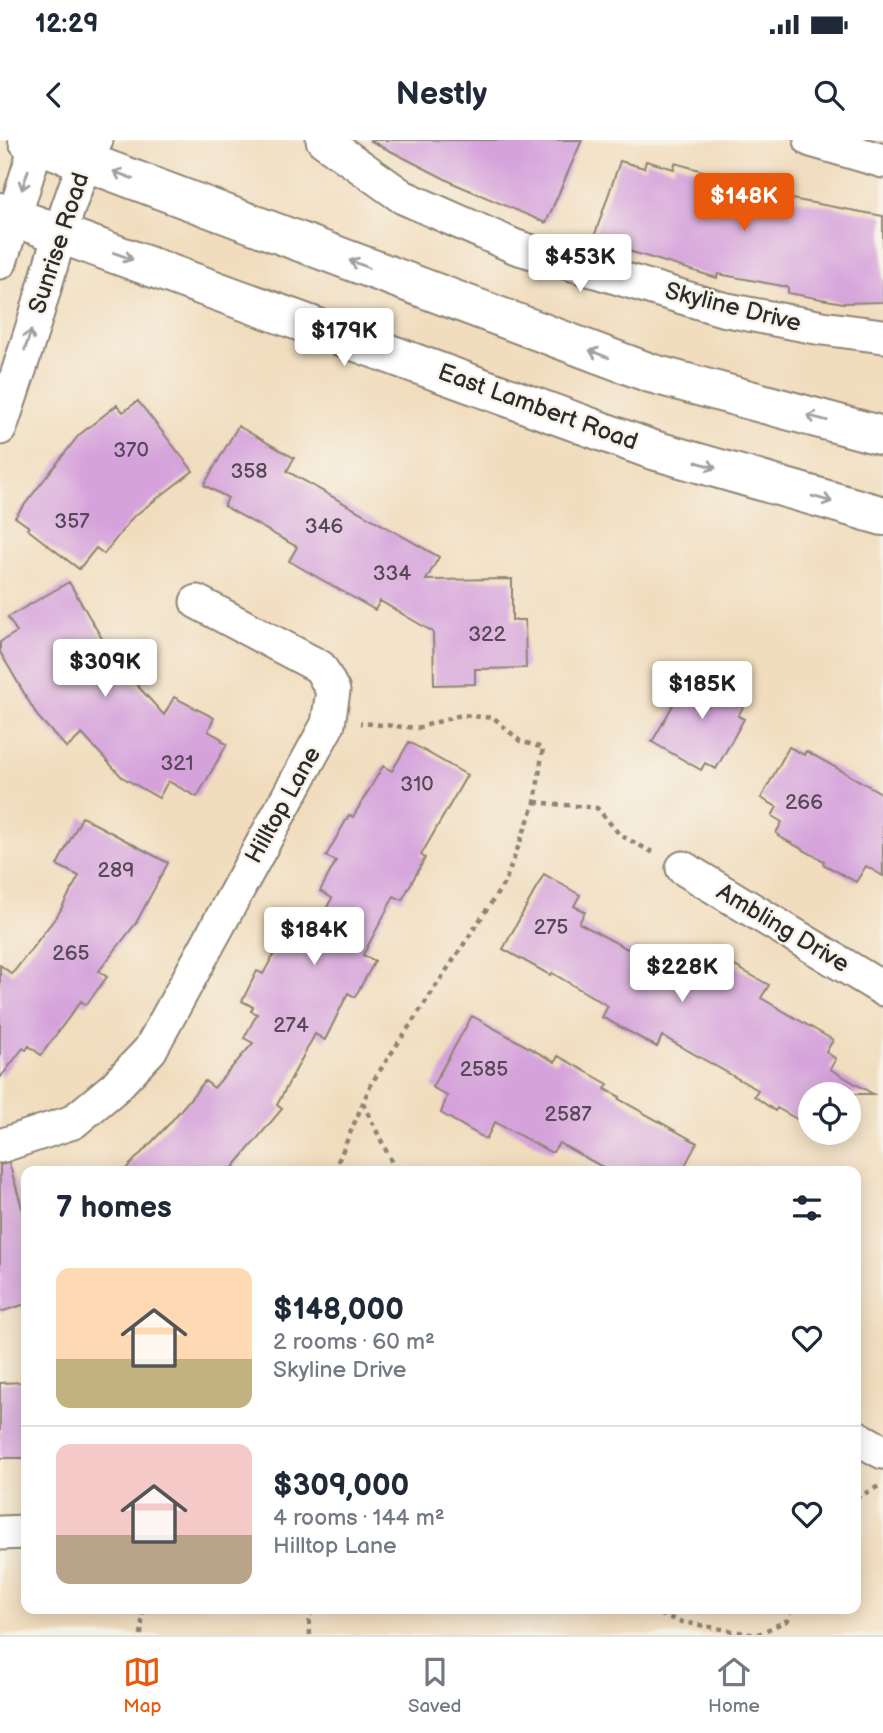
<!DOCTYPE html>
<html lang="en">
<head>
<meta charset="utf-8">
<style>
  :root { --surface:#fff; --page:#f6f6f7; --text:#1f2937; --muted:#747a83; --line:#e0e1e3; --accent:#ea580c }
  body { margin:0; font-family:"Balsamiq Sans",sans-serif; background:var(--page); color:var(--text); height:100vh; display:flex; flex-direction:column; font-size:26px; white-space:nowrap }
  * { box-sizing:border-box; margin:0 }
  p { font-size:23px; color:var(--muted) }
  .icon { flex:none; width:38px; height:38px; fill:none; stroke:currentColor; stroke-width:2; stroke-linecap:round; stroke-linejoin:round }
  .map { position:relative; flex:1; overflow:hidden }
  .sheet { position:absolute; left:21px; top:1026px; width:840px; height:448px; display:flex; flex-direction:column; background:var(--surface); border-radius:14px; box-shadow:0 4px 18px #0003 }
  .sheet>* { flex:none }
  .tools { position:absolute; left:798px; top:942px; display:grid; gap:14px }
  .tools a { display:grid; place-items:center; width:63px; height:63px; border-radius:50%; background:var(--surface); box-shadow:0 4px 18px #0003; font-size:35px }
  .price { position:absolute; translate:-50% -60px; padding:0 16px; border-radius:7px; background:#fff; color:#222; font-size:23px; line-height:46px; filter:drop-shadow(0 2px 4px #0008) }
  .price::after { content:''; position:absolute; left:50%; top:42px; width:21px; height:16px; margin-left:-10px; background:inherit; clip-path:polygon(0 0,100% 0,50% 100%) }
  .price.current { background:var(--accent); color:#fff }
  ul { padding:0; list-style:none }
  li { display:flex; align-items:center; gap:21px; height:175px; padding:0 35px }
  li+li { border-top:2px solid var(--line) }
  li span { display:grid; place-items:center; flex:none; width:196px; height:140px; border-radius:14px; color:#555 }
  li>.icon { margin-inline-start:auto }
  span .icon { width:84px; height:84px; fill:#fffc; stroke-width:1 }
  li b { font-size:30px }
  h2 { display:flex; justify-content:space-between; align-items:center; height:84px; padding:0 35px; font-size:30px }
  .status { display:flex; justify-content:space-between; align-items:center; height:49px; padding:0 35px; background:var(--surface); direction:ltr }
  .status svg { height:19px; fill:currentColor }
  header { display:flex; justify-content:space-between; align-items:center; height:91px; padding:0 35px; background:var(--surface); font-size:32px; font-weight:600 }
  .tabs { display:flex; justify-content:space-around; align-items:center; height:98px; border-top:2px solid var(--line); background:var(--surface); font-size:19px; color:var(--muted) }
  .tabs a { display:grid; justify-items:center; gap:4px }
  .tabs .current { color:var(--accent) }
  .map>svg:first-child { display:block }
</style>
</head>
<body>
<div class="status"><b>12:29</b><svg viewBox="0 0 49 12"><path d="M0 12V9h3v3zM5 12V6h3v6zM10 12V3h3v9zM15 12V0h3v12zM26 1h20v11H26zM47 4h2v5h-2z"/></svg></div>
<header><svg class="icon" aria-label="back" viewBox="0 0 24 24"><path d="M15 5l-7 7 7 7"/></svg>Nestly<svg class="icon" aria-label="search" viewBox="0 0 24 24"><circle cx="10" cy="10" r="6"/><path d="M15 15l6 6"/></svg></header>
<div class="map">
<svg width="883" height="1495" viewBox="0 0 883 1495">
  <rect width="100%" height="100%" fill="#f7f3e8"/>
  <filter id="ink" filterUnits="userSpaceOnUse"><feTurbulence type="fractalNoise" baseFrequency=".0143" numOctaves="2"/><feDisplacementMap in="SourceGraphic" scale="14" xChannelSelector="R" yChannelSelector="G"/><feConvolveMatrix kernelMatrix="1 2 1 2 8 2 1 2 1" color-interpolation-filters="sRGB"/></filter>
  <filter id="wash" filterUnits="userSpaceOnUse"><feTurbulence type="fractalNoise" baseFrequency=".00686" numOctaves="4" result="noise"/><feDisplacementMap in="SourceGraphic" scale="28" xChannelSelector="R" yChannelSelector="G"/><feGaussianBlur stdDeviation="1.57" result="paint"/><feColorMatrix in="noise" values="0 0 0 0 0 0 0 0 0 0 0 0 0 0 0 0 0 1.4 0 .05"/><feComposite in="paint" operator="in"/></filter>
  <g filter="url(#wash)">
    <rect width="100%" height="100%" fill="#f1ddbe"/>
    <g id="blocks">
      <!-- building -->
      <path fill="#d5a2db" d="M369,0H582L546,83L455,44Z
        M620,21L644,28L646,21L674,29L675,23L745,43L743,50L883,76V162L843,163L788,153V147L718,134L717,138L593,100Z
        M138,261L193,331L133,377L104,414L96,408L79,429L27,389L29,387L15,377L79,295L117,265L123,272Z
        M238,286L294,318L287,331L439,417L426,440L512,439V480H525L526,528L475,529V544L434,545L433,492L380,461L375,470L289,421L297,407L224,366L228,358L204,345Z
        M69,442L115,521L164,575L174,557L214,578L208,591L222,599L221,601L227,604L197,657L168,641L159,658L122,637L82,594L67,608L38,577L0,512V502L17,492L8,477Z
        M694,528L748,558L738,576L744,579L716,629L705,623L701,630L652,602Z
        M409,602L467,635L421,715L425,718L402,760L394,756L363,815L375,821L355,857L348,853L325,900L315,894L277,965L282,969L230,1031H124L169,984L205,941L214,948L253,903L244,898L257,874L251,871L253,867L242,861L257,831L263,834L289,787L310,798L332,758L320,751L336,721L326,716L349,675L353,677L383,626L392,631Z
        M789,607L804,615L806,611L883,654V736L866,726L856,742L823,724L824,721L778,696L779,695L776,693L782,682L772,676L777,667L761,658Z
        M82,677L168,723L136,783L99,831L107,837L86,865L81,861L41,915L29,906L26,910L23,908L0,938V825L12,834L59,773L79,736L57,725Z
        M544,734L580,755L574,766L585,772L579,783L631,811L634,807L646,814L649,808L712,842L724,820L769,845L761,858L833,900L826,912L836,919L830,929L873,954H810V967L802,982L777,968L775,971L754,956L758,950L662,896L657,907L602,877L608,866L552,833L550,835L503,809Z
        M472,876L555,922L558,916L608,944L605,949L620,957L619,959L697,1003L682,1031H610L559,1003L553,1012H550L495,982L486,999L441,973L447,956L432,947Z
        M9,1023L26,1081V1164L0,1172V1025Z
        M26,1242V1318H0V1243Z"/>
    </g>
  </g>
  <g filter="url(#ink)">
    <use href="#blocks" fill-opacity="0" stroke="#8e8474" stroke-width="2"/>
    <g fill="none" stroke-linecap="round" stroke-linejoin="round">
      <!-- minor casing -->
      <g stroke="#8e8474" stroke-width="37">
        <path id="minor" d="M323,0L403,57L516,107L722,169L822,188L883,196
          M811,0L883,21
          M0,122L38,0
          M0,288C14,245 29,202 41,159C57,105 70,51 96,0
          M683,728L883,849
          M0,1006L73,982L114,948L150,910L328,584L333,551L320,527L197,462
          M856,1297L883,1312
          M0,1393L26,1392"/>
      </g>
      <!-- major casing -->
      <g stroke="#8e8474" stroke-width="42">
        <path id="major" d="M28,0L650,233L883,296
          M0,72L650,309L883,376"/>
      </g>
      <!-- path -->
      <path stroke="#8e8474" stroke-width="4.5" stroke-dasharray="5 5" stroke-linecap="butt" d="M535,662L597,668L620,695L654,713
        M363,963L396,1031
        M334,1031L371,944L505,742L535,662L543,608L520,601L494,578L461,575L417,588L360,583
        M856,1358L879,1346
        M641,1468L682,1482L756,1495L788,1480L791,1468
        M141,1495L143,1468
        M310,1495L309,1480L312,1468"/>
      <!-- minor -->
      <use href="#minor" stroke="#fff" stroke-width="33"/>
      <!-- major -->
      <use href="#major" stroke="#fff" stroke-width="38"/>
    </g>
    <!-- one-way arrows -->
    <defs><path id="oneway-shaft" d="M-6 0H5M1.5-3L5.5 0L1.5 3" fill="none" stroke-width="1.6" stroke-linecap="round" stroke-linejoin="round" transform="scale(1.75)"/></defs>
    <g stroke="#a0a0a0">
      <use href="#oneway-shaft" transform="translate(123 35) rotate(-159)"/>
      <use href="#oneway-shaft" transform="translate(25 40) rotate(108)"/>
      <use href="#oneway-shaft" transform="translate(123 116) rotate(20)"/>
      <use href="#oneway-shaft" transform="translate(359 124) rotate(-159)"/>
      <use href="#oneway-shaft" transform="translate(28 200) rotate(-72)"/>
      <use href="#oneway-shaft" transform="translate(599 214) rotate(-159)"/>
      <use href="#oneway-shaft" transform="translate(817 278) rotate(-165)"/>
      <use href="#oneway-shaft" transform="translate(706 325) rotate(17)"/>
      <use href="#oneway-shaft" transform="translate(822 359) rotate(16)"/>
    </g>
  </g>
  <g text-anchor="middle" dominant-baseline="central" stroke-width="5" stroke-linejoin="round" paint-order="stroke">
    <!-- number labels -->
    <g font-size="21" fill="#564957">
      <text x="131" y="310">370</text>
      <text x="249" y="331">358</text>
      <text x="72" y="381">357</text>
      <text x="324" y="386">346</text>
      <text x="392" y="433">334</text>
      <text x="487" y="494">322</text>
      <text x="177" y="623">321</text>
      <text x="417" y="644">310</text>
      <text x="804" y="662">266</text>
      <text x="116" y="730">289</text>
      <text x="551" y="787">275</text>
      <text x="71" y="813">265</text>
      <text x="291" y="885">274</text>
      <text x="484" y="929">2585</text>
      <text x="568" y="974">2587</text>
    </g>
    <!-- street labels -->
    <g font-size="24" fill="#2b2b2b" stroke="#f7f3e8">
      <text transform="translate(59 103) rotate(-72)">Sunrise Road</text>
      <text transform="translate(733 167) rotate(14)">Skyline Drive</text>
      <text transform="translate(538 267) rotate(20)">East Lambert Road</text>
      <text transform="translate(283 665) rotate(-61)">Hilltop Lane</text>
      <text transform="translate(783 788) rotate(31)">Ambling Drive</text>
    </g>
  </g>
</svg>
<div class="tools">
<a><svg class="icon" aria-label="locate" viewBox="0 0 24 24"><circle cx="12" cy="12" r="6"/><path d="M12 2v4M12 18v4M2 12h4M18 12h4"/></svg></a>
</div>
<b class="price current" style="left:744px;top:93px">$148K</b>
<b class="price" style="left:580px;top:154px">$453K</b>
<b class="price" style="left:344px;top:228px">$179K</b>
<b class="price" style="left:105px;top:559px">$309K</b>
<b class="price" style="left:702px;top:581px">$185K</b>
<b class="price" style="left:314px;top:827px">$184K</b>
<b class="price" style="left:682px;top:864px">$228K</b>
<section class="sheet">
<h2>7 homes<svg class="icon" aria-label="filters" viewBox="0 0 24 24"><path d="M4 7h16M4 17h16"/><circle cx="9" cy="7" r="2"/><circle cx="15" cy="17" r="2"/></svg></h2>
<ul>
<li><span style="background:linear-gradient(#ffd9b3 65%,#c2b280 0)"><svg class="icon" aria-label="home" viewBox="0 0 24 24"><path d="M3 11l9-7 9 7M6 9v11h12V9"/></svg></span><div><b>$148,000</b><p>2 rooms · 60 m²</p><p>Skyline Drive</p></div><svg class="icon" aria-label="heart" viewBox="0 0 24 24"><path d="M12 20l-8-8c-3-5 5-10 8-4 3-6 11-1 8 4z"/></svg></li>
<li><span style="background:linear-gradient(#f6c9c9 65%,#b9a48a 0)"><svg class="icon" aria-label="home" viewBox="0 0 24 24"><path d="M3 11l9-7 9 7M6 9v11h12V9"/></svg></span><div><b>$309,000</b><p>4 rooms · 144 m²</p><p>Hilltop Lane</p></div><svg class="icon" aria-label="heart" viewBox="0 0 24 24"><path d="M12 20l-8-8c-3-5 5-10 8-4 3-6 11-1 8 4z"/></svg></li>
</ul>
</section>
</div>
<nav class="tabs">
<a class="current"><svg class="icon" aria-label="map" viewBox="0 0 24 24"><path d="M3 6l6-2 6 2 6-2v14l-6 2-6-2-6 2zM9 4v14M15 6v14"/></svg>Map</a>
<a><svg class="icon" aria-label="saved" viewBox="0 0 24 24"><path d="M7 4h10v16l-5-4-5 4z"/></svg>Saved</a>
<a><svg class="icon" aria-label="home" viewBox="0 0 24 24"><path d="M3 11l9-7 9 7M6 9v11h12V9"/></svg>Home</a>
</nav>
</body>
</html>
